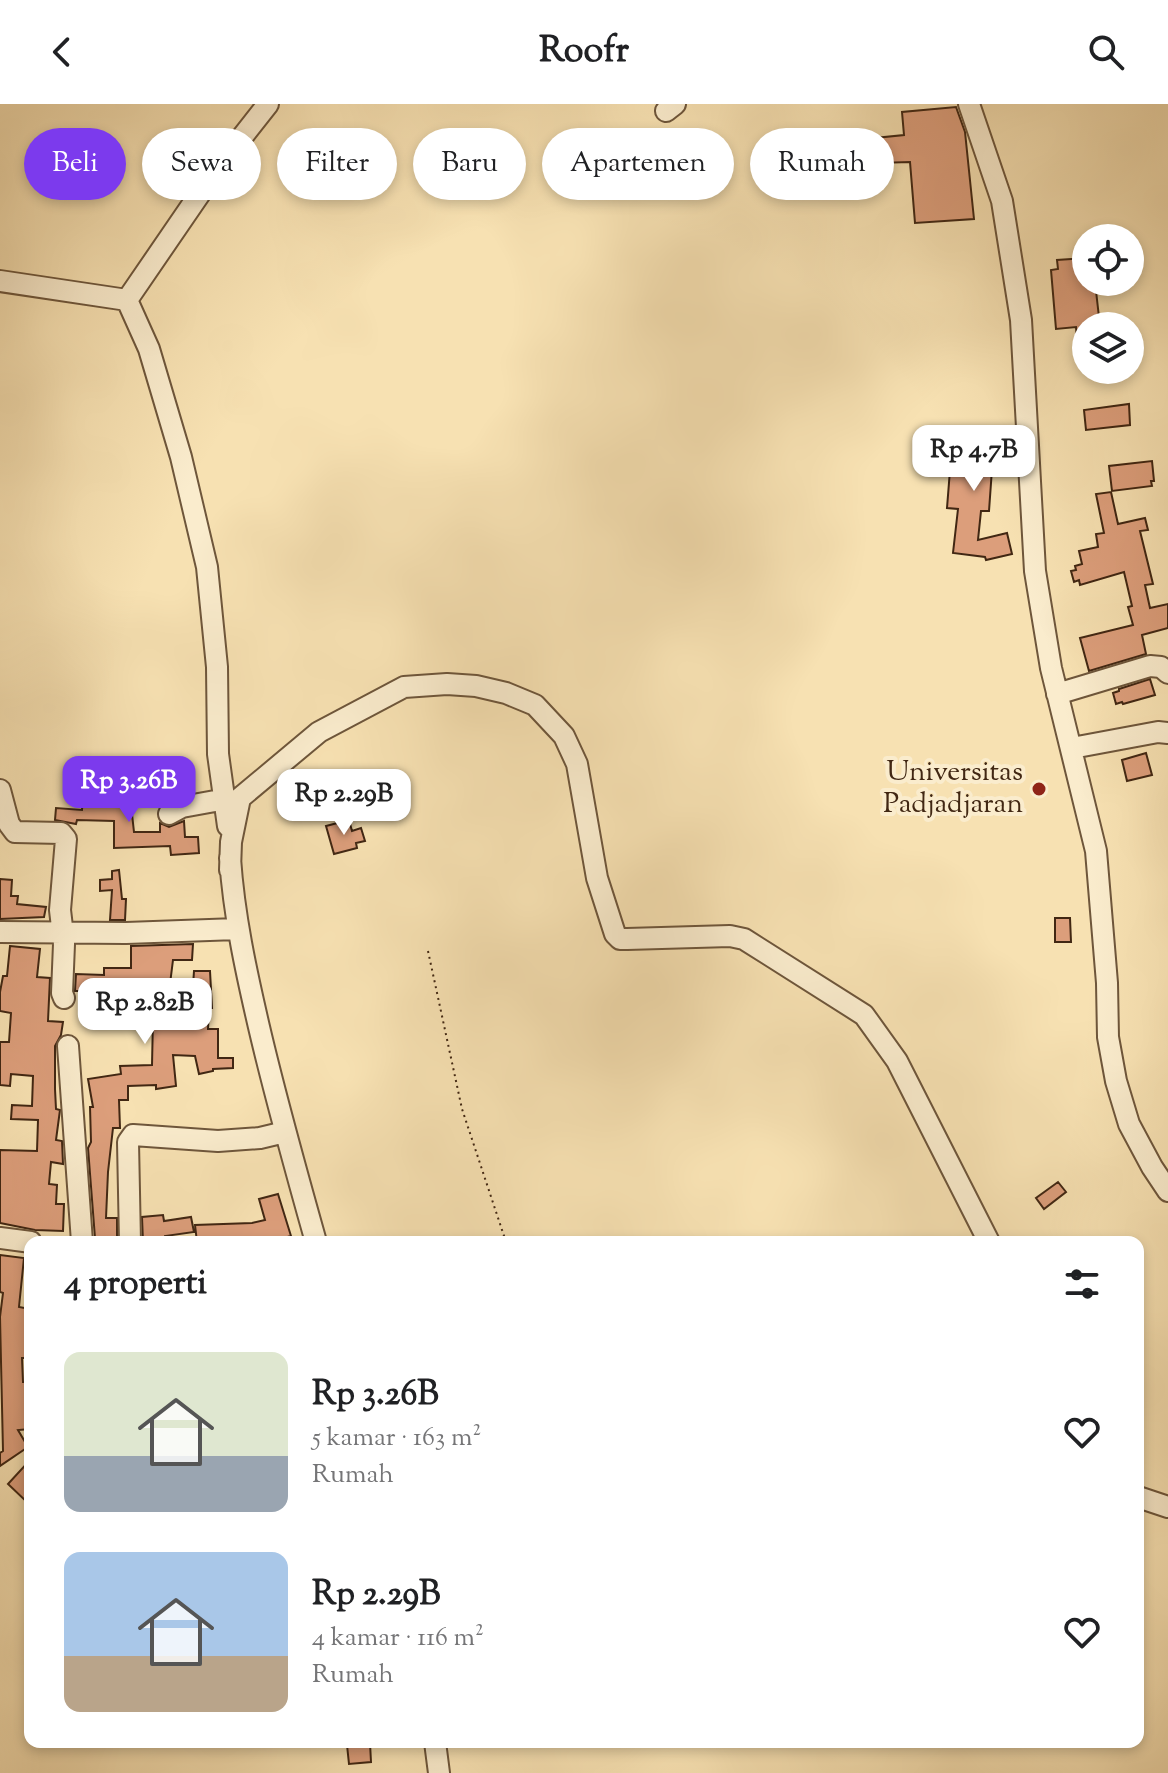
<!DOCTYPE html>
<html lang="id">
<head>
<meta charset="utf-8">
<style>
  :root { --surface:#fff; --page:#f2f2f2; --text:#202124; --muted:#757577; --accent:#7c3aed }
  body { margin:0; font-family:"Sorts Mill Goudy",serif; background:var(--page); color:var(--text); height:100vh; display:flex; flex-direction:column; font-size:30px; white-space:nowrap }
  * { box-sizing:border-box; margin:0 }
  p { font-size:26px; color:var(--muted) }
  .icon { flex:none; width:44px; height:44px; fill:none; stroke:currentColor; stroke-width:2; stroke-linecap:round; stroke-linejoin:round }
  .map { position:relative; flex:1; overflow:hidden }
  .drawer { position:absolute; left:24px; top:1132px; width:1120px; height:512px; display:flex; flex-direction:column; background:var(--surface); border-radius:16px; box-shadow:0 4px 12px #0003 }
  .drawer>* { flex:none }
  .top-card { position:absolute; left:24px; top:24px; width:1120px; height:72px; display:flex; gap:16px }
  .tools { position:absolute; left:1072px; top:120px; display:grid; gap:16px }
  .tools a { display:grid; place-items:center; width:72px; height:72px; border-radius:50%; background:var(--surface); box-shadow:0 4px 12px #0003; font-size:40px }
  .price { position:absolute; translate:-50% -68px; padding:0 18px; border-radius:16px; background:#fff; color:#222; font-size:26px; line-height:52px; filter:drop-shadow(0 2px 4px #0008) }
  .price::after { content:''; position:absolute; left:50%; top:48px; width:24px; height:18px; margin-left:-12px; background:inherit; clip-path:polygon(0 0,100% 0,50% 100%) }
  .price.on { background:var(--accent); color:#fff }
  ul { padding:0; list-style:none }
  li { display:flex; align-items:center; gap:24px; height:200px; padding:0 40px }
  li span { display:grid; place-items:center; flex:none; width:224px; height:160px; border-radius:16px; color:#555 }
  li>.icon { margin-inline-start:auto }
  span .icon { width:96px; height:96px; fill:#fffc; stroke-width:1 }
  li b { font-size:34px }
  h2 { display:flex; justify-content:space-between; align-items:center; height:96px; padding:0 40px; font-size:34px }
  .chip { padding:0 28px; border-radius:36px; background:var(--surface); box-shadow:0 4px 12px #0003; font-size:28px; line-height:72px }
  .chip.on { background:var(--accent); color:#fff }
  header { display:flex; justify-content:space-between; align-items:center; height:104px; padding:0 40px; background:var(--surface); font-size:36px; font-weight:700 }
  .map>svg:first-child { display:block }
</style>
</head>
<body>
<header><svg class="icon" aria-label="back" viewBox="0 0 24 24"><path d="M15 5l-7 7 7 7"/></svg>Roofr<svg class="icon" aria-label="search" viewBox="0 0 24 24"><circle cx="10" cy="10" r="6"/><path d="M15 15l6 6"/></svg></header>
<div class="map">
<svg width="1168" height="1669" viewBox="0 0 1168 1669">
  <rect width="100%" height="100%" fill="#f7e1b2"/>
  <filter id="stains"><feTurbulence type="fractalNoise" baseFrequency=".0025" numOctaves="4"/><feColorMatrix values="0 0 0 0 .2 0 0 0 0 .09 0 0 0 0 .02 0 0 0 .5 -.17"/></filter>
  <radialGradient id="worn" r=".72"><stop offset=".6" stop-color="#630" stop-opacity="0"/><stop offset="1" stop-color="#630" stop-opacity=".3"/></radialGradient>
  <!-- building -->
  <path fill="#dc9e7b" stroke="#412713" stroke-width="2" d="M956,3L965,28L974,115L915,119L910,58L877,59L875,34L904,31L902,8Z
    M1086,154V178H1095L1100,222H1086V248L1078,249L1076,223L1056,225L1051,166L1058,165L1057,156Z
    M1129,300L1130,321L1086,326L1084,306Z
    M976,322L995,323L989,407H981L978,436L1007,429L1012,450L986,456L985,453L953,449L958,405L947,404L953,328L975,330Z
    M1152,357L1154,377H1151L1152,382L1112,387L1109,362Z
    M1111,388L1118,420L1145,414L1148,426L1140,427L1153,480L1145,481L1150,504L1168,500V524L1142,531L1146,550L1089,567L1080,534L1133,521L1128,503L1132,502L1124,468L1080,481L1079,476L1074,478L1071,467L1076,466L1075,462L1082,460L1079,447L1098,443L1096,430L1104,429L1096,390Z
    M1150,575L1155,591L1123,600L1122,598L1116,600L1113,589L1119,587V585Z
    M1146,649L1152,671L1127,677L1122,656Z
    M129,683L134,728H160V719L169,723L184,717L185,733H198L199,749L171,751L170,742L114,744V717L77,716L76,720L55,716L56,704L82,706L83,692L108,693L107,686Z
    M349,716L352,727L361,724L365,737L356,739L357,744L334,750L326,722Z
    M119,766L122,795H126L125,816H110L112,786L100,787V776L112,775V767Z
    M0,775L12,776L11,792H18L17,800L46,803L44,813L0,815Z
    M1055,814H1070L1071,838H1055Z
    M193,840L192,856H173L170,880L193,882L194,867H210L212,904H209L208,925H218V954H233V964L213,965V967L199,970L195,952L173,951L176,982L156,985V981L128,982V996H119L120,1024H113L108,1068L106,1114H117V1138H106V1133L95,1134L88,1044L91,1038L90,1003H93L88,975L121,970L120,962L152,961L153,914L90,909L92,887H75L76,870L104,871V864H131V842Z
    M10,842L40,845L37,873L50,874L48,917L63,918L61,931L55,942V985L56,1005L60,1006L56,1036L62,1037L63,1060L51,1058L49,1080L57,1081L56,1100H64L63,1127L35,1126L0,1119V1046L37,1047L38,1016L11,1015L12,1001L32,1002L33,972L11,970L10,982L0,981V938H9L11,909L0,907V888L3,872H7Z
    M1058,1078L1066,1088L1044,1105L1036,1094Z
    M278,1090L291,1132L269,1138H197L195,1121L252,1119L265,1116L259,1095Z
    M163,1111L164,1117L191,1113L194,1128L165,1132V1138H143L142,1113Z
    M0,1151L24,1154L19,1203L30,1205V1254H22L23,1278H28L30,1325L18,1326L28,1343L0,1362V1349L3,1347L0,1213L3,1189L0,1188Z
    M30,1356V1401L8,1380Z
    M370,1639L371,1658L349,1660L347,1641Z"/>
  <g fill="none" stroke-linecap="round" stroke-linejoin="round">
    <!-- minor casing -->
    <g stroke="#6e563b" stroke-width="24">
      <path id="minor" d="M969,0L1002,97L1021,216L1035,467L1051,564L1096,747L1107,879L1108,933L1116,977L1129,1020L1152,1063L1168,1087
        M666,7L675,0
        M0,177L127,196L149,245L181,353L207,463L217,563L218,650L228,722
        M127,196L214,69L268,0
        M1057,590L1150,562L1161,563L1168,569
        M1072,644L1158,628L1168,629
        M0,686L9,720L15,728L61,729L66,735L60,806L64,840L62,889L64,894
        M169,710L182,703L226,695
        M230,754C234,812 246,867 259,923C276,996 296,1067 316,1138
        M230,766L231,738L240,694L319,628L404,583L447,580L476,582L506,589L535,601L564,632L577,660L597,774L615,830L620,835H627L730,832L744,835L864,911L897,957L989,1138
        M0,828L126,829L237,825
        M68,942L82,1138
        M0,1134L31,1138
        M130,1138L128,1038L133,1031L218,1037L260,1034L285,1028
        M1138,1393L1168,1403
        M435,1638L439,1669"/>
    </g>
    <!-- path -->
    <path stroke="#412713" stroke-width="2" stroke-dasharray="2 4" stroke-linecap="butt" d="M428,847L462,1005L506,1138"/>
    <!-- minor -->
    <use href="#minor" stroke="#faeccd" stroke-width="20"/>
  </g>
  <!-- markers -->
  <circle fill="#8f2418" stroke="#faeccd" stroke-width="3" cx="1039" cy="685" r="8"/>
  <g text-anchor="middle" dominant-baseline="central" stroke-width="8" stroke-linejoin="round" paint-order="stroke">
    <!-- poi labels -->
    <g font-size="28" fill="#412713" stroke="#faeccd" text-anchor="end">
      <text x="1023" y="669">Universitas<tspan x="1023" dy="32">Padjadjaran</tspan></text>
    </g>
  </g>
  <rect width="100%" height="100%" filter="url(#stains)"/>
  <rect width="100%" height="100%" fill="url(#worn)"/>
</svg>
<div class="tools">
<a><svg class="icon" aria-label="locate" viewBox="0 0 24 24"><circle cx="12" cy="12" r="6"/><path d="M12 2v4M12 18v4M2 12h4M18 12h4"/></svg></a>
<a><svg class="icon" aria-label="layers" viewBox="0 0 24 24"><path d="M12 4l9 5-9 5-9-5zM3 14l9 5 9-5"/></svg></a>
</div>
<b class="price" style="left:974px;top:389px">Rp 4.7B</b>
<b class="price on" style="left:129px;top:720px">Rp 3.26B</b>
<b class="price" style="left:344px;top:733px">Rp 2.29B</b>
<b class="price" style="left:145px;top:942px">Rp 2.82B</b>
<div class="top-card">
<a class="chip on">Beli</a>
<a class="chip">Sewa</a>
<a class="chip">Filter</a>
<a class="chip">Baru</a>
<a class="chip">Apartemen</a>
<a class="chip">Rumah</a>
</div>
<section class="drawer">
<h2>4 properti<svg class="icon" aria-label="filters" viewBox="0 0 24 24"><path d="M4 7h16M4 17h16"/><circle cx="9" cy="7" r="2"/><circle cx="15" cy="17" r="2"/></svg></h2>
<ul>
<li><span style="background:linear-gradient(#dfe7d0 65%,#9aa5b1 0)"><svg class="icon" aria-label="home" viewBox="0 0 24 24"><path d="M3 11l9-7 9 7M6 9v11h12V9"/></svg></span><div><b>Rp 3.26B</b><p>5 kamar · 163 m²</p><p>Rumah</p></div><svg class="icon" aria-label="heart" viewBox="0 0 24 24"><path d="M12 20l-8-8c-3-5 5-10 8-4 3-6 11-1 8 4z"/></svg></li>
<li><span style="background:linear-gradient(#a9c7e8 65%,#b9a48a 0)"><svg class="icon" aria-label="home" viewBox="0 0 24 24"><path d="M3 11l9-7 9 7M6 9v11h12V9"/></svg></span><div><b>Rp 2.29B</b><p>4 kamar · 116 m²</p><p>Rumah</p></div><svg class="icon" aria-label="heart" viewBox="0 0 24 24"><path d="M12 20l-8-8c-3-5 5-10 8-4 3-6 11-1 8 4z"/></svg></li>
</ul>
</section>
</div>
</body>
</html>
